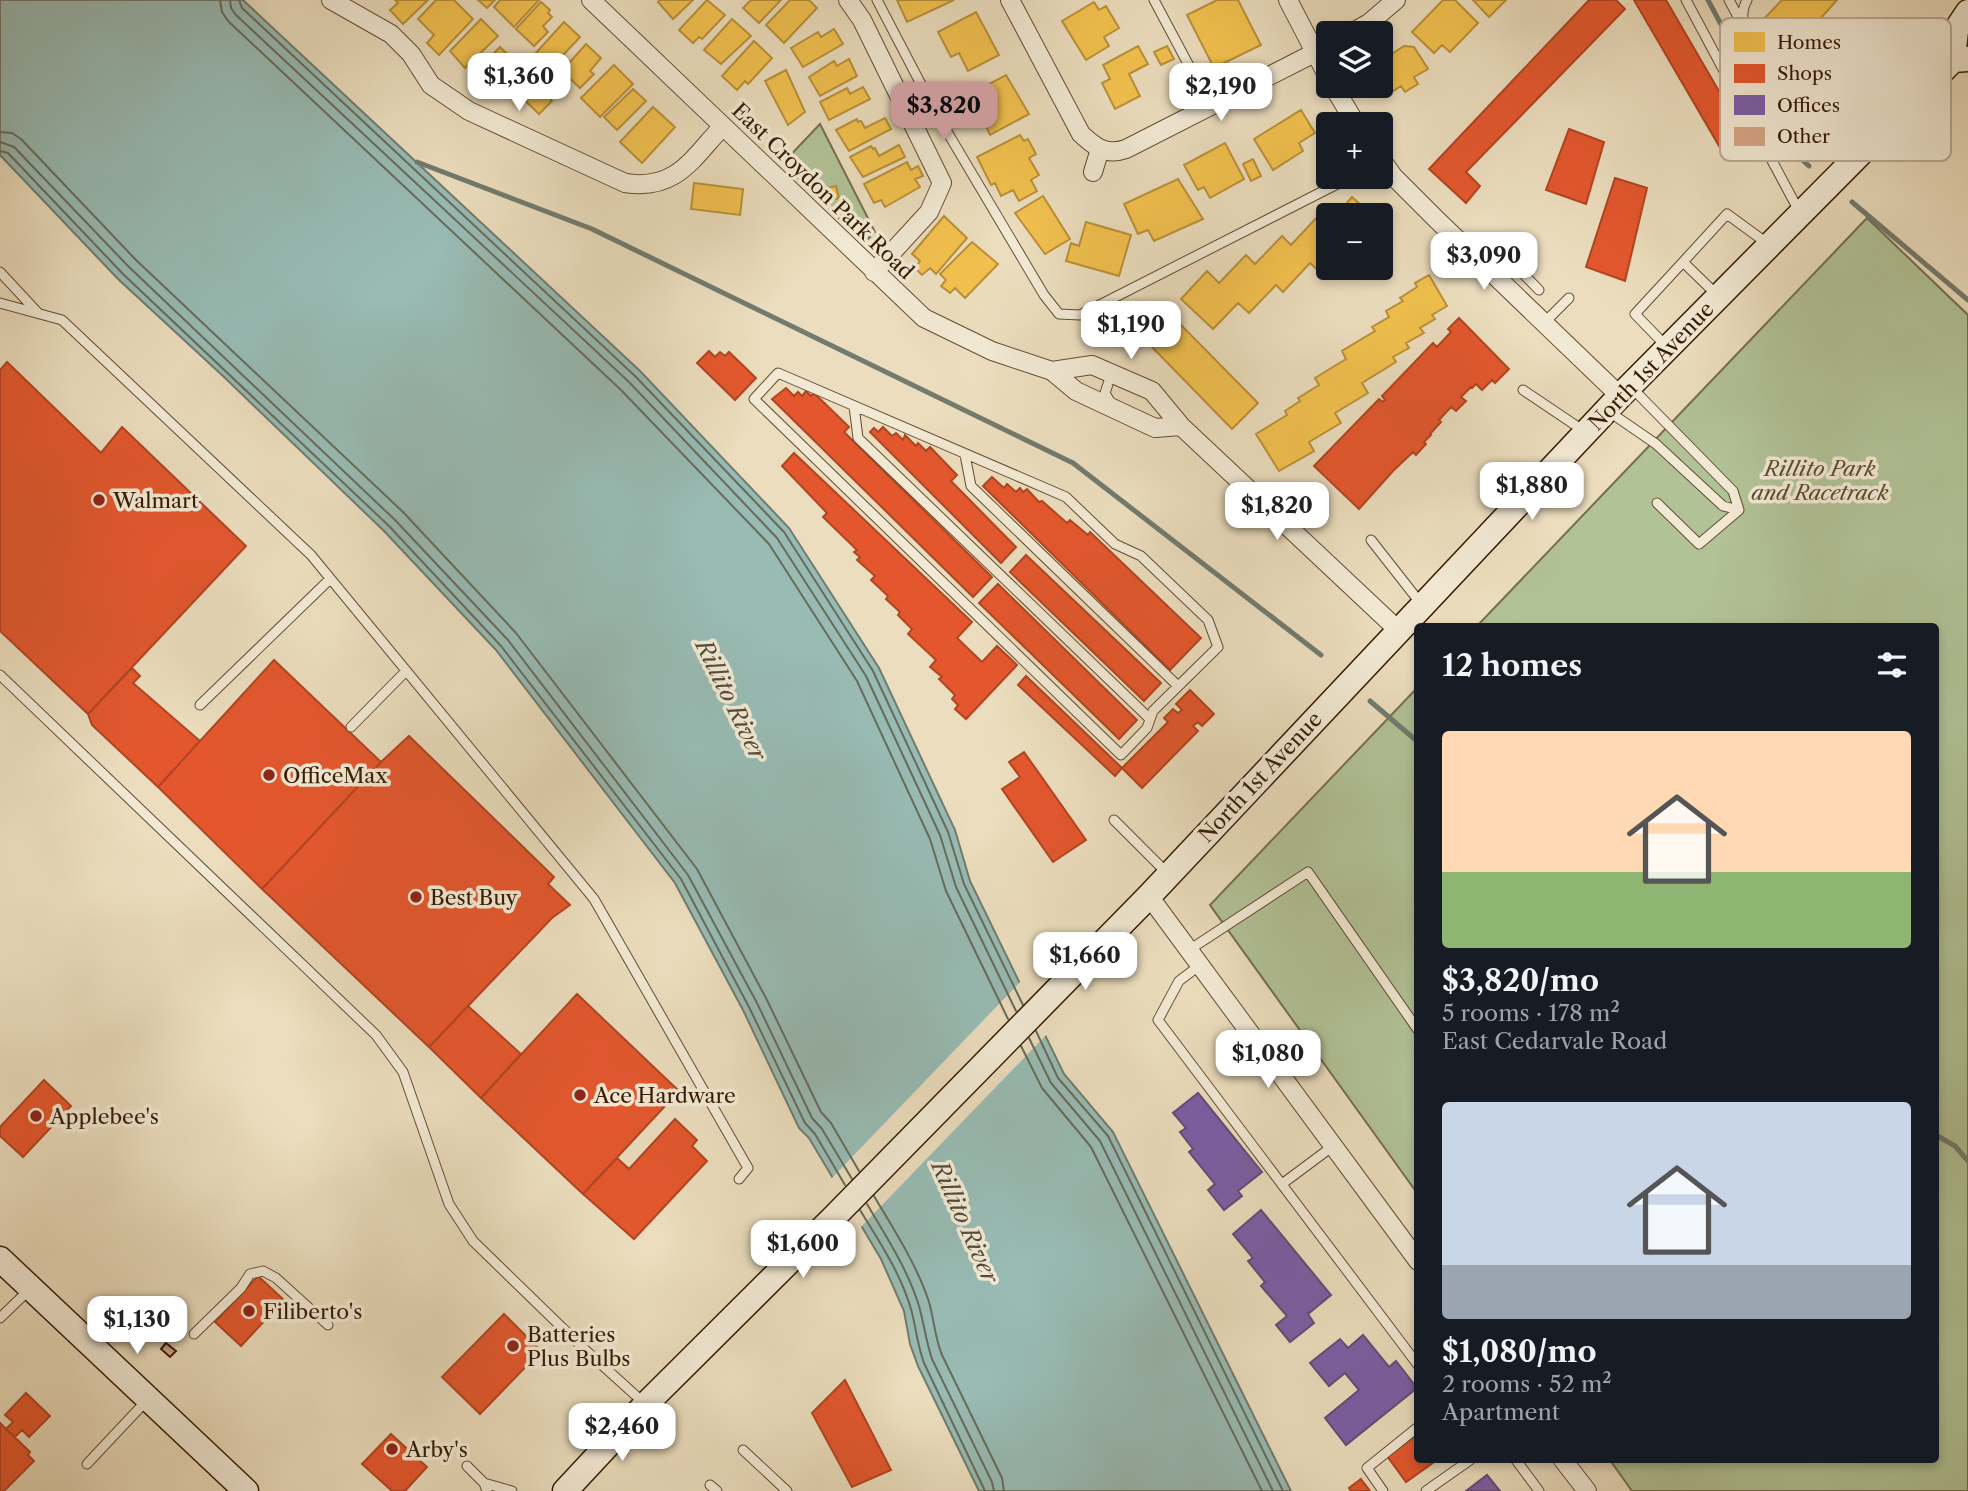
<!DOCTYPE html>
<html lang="en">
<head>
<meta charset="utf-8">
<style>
  :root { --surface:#171b24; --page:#20242c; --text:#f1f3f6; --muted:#9ea1a6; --accent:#c59692 }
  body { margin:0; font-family:"Libre Caslon Text",serif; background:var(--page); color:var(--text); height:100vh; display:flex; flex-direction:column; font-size:26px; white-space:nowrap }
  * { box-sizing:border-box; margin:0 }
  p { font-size:23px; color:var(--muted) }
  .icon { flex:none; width:38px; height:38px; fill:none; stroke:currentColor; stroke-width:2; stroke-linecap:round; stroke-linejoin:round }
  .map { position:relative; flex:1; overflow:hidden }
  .side { position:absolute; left:1414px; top:623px; width:525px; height:840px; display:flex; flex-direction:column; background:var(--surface); border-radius:7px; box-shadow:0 4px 10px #0003 }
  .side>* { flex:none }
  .tools { position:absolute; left:1316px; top:21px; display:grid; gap:14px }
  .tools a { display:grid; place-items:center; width:77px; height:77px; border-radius:7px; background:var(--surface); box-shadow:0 4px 10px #0003; font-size:35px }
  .price { position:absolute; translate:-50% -60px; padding:0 16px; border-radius:14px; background:#fff; color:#222; font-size:23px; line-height:46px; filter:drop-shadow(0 2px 4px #0008) }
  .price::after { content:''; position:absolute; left:50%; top:42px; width:21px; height:16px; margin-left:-10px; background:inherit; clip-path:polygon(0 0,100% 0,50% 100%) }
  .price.selected { background:var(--accent); color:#111 }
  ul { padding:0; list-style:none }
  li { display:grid; align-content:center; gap:14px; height:371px; padding:0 28px }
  li span { display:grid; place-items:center; height:217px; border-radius:7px; color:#555 }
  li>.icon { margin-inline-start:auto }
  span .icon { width:126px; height:126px; fill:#fffc; stroke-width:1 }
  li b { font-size:30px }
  h2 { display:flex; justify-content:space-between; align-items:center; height:84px; padding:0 28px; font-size:30px }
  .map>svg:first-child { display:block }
</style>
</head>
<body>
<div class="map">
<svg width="1968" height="1491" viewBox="0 0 1968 1491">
  <rect width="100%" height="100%" fill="#ebddbd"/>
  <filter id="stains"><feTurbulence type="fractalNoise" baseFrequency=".00286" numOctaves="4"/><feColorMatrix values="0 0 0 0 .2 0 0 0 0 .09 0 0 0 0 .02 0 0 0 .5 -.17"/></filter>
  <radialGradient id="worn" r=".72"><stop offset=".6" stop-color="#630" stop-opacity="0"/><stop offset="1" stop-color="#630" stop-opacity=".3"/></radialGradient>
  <!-- green -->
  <path fill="#b1c296" stroke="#746e4d" stroke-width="2" d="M820,124L875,232L864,243L783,163Z
    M1867,218L1968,315V1491H1632L1610,1460H1936V626H1477Z
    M1417,688V1193L1210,905Z"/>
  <!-- water -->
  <path fill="#98bbb4" stroke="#717b6e" stroke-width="2" d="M0,0H243L640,371L789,528L879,668L955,830L970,881L1064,1074L1113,1132L1291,1491H979L918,1366L910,1344L904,1311L881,1259L809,1138L799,1128L743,1010L675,883L496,650L384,531L223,376L118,279L0,155Z
    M1154,305L1168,318L1144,334L1136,326Z"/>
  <!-- pier -->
  <path fill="#ebddbd" d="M1022,980L1048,1033L859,1229L830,1180Z"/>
  <!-- homes -->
  <path fill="#f2c14e" stroke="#ba8f38" stroke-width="2" d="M395,0H428L403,24L390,10L398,3Z
    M436,0H454L473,19L439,55L427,43L434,35L418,19Z
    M478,0H495L487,8Z
    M500,0H539L514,27L494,7Z
    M660,0H693L673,19L658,2Z
    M707,0L725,15L702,39L699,37L693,43L679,30Z
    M751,0H781L759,23L743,8Z
    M790,0H809L817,8L784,43L766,25Z
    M897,0H954L907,22Z
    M1217,0H1238L1261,45L1214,68L1187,15Z
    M1443,0H1455L1478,23L1450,52L1442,45L1434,53L1412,32Z
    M1473,0H1506L1489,17Z
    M1782,0H1837L1785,58L1754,29Z
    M541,2L550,10L548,13L552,17L543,26L548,32L534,46L516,29Z
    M1094,2L1099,10L1106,6L1119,28L1104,37L1109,46L1086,60L1062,21Z
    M976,12L999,55L968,71L959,53L951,57L938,32Z
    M481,19L498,36L465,68L450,51Z
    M732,19L751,36L721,64L704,50Z
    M564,22L580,37L551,68L535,54Z
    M834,29L843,44L803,67L791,48L818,32L821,37Z
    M754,41L772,58L748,84L745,81L737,90L722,76Z
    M586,44L601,58L590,71L594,74L580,88L562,71Z
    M1138,46L1148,64L1129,74L1140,96L1115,109L1102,83L1110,79L1103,65Z
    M1167,46L1174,59L1161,65L1154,52Z
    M1404,46L1414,47L1428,69L1414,77L1418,84L1405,92L1401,86L1393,91L1381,72V61Z
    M500,47L516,63L499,81L495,76L487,84L475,73Z
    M849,59L857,76L820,96L809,77L834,61L837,66Z
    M614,65L633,84L600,117L581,98Z
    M786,70L805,112L788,125L765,81Z
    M523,73L552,101L539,114L511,87Z
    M1006,75L1029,114L990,135L970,94Z
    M863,87L870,99L829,120L820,102L847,88L850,94Z
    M633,89L646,101L617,130L604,117Z
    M653,107L675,127L642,163L620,142Z
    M1301,110L1315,133L1299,143L1303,151L1273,170L1254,139Z
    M885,118L891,129L849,151L836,130L857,119L858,122L861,121L865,128Z
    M1020,135L1024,141L1028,139L1036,154L1029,158L1039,175L1031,180L1037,191L1019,201L1013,190L1001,196L995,183L991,185L977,157Z
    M1225,143L1244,179L1210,198L1204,187L1198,190L1184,165Z
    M899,145L905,157L863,177L850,157L871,146L873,149L875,148L879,156Z
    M1253,159L1261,176L1251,181L1243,164Z
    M907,162L911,170L918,166L923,176L915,179L920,187L885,207L881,200L874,203L864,184Z
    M1178,179L1203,219L1154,241L1148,230L1138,234L1124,204Z
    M694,183L743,189L740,215L691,209Z
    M836,186L839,198L827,201L824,189Z
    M1043,196L1070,239L1045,254L1015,213Z
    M1352,197L1372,215H1328V265L1321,273L1310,263L1283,292L1276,285L1249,313L1238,303L1213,329L1181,299L1207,271L1219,283L1246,255L1255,264L1282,236L1291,245L1318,216L1323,220L1335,207L1340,211Z
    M944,216L967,238L936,274L930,268L922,275L915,268L920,261L912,254Z
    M1086,222L1131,235L1119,276L1066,261L1071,243L1079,246Z
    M972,242L998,264L965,298L955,288L950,293L941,286L946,280L940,274Z
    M1429,275L1447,306L1432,315L1435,319L1420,328L1424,333L1406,343L1409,348L1393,357L1396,362L1362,383L1368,393L1335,413L1341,423L1309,442L1314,451L1279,471L1256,434L1287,415L1285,411L1300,401L1298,398L1319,385L1315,378L1346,359L1342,351L1375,331L1372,327L1389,317L1386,311L1403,301L1400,298L1417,287L1415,283Z
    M1177,321L1258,403L1232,429L1151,346Z"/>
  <!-- shops -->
  <path fill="#e4572e" stroke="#b04521" stroke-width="2" d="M1589,0H1616L1625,9L1466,172L1480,186L1466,203L1429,169Z
    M1634,0H1666L1745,136L1722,151Z
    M1569,129L1604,142L1586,204L1546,190Z
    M1615,178L1647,188L1625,281L1586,267Z
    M1459,318L1509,369L1495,383L1492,380L1482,390L1476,384L1472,388L1471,387L1461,397L1466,401L1456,411L1451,407L1439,420L1441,422L1430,434L1431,435L1424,442L1426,444L1416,455L1413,452L1393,471L1359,509L1314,466L1379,399L1383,402L1385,400L1382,396L1433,343L1437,347L1451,332L1448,329Z
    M709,351L715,357L720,352L725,356L729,352L756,378L735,400L697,363Z
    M7,362L101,453L122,427L246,546L88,714L0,631V370Z
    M786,388L794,396L798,392L802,396L806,391L811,396L814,393L849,427L844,432L992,577L973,597L772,399Z
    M883,427L892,436L896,433L903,440L905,435L916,446L918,443L926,451L930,447L957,475L951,481L1016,547L1001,563L870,432L874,428L878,432Z
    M794,453L972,622L957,638L982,662L997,646L1017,665L966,719L955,709L958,705L952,699L955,695L939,679L942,677L930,667L936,660L908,634L912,629L898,615L900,612L886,599L888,596L871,580L875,576L857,560L860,557L854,552L857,550L823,517L827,513L782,466Z
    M992,477L1004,488L1007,484L1016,492L1020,488L1023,492L1027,489L1039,502L1042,501L1067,523L1070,520L1088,535L1090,532L1201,638L1170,670L983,486Z
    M1026,555L1161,683L1144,701L1010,572Z
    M998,584L1137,720L1119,739L979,603Z
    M274,660L381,762L262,889L158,787Z
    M132,668L140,676L133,683L200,741L158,787L92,725L88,714Z
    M1026,676L1122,768L1115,776L1018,685Z
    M1190,690L1214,714L1202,726L1198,722L1193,726L1198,731L1142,788L1122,768L1168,722L1164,718L1173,709L1178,713L1182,710L1176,704Z
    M409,736L554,877L548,884L570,905L552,918L429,1047L262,889L381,762Z
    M1024,752L1086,840L1053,862L1002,789L1020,777L1009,762Z
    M577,994L679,1091L583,1194L481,1098Z
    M468,1006L521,1054L481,1098L429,1047Z
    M44,1080L71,1106L23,1157L0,1136V1127Z
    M675,1119L697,1140L692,1146L707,1161L634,1239L583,1194L617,1158L629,1169Z
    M258,1276L284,1300L241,1346L215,1322Z
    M504,1314L541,1351L480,1414L442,1377Z
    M845,1380L891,1470L852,1487L812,1413Z
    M26,1393L50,1416L29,1437L22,1430L15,1437L6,1429L13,1422L5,1415Z
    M0,1423L30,1452L28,1455L34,1461L4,1491H0Z
    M391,1434L427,1467L405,1491H392L362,1464Z
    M1418,1434V1460H1437L1406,1482L1387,1456Z
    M1361,1479L1370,1491H1351L1349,1488Z"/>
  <!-- offices -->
  <path fill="#7b5ea7" stroke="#664a76" stroke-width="2" d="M1198,1093L1262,1172L1238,1191L1242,1196L1224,1210L1208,1190L1215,1184L1189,1152L1193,1149L1180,1132L1186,1128L1173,1113Z
    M1261,1210L1331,1295L1308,1314L1314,1323L1290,1342L1276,1325L1287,1316L1261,1286L1265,1282L1248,1261L1253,1258L1233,1234Z
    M1363,1335L1389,1367L1396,1361L1417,1388L1346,1445L1325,1418L1359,1390L1345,1373L1329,1386L1310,1363L1340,1339L1348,1348Z
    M1487,1475L1500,1491H1466Z"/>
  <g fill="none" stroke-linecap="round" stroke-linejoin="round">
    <!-- shore -->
    <path stroke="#676b5c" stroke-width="2" d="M220,0L222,12L228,21L621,390L769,544L857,681L930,839L946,891L1008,1019
      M230,0L231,8L236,15L629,382L777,538L866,676L940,835L956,887L1016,1011
      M239,0L242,8L635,376L784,532L873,671L948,832L964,884L1023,1005
      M0,132L12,133L21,139L136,260L403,512L516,633L697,869L766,998L821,1112L831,1123L859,1171
      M0,142L14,147L129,267L395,520L508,640L688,875L757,1003L812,1118L822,1129L852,1179
      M0,151L8,153L123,274L389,526L501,646L681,879L749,1007L805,1123L815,1134L845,1185
      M1036,1031L1058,1078L1108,1136L1283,1491
      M1029,1038L1051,1083L1100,1141L1273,1491
      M1021,1046L1042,1088L1091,1147L1262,1491
      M874,1196C894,1230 917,1265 929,1302C934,1320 935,1338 942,1355L1002,1478L1004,1491
      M867,1204C886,1236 908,1270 919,1306C924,1324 926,1341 932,1359L992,1482L994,1491
      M860,1210C879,1241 901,1274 911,1309C916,1327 917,1344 924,1363L985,1491"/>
    <!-- stream -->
    <path stroke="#717b6e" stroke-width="5" d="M1708,0L1785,144L1809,166
      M417,162L592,229L1073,463L1321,655
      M1852,202L1968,300
      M1370,701L1418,742
      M1936,1135L1955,1146L1968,1161"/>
  </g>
  <!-- building -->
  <path fill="#d6a586" stroke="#361b04" stroke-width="2" d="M166,1343L176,1351L170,1357L161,1349Z"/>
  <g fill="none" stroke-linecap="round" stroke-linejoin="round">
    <!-- lane casing -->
    <g stroke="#634c32" stroke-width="11">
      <path id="lane" d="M877,0L936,113L1044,295L1059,314L1080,315L1351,177
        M1154,0L1211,107
        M1686,0L1799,211
        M1729,0L1741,22
        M1747,0C1722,43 1816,134 1844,165
        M1477,258L1492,242L1539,290
        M0,272L39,314
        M1718,296L1683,262L1727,214L1768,244
        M0,303L62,320L311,555L594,899L748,1168L739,1179
        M1544,323L1569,298
        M1667,347L1635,314L1683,262
        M778,373L1066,497L1115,544L1141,556L1208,620L1218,647L1153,711L1147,728L1121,755L754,399Z
        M1523,390L1584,431
        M1112,405L1105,393L1109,381L1117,377
        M854,406L858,438L1150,719
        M1608,411L1656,444L1723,506L1739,510L1733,491L1632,388
        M965,455L971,486L1178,686
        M1657,503L1699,544L1739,510
        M1371,540L1422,605
        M0,675L376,1035L403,1072L449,1204L473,1241L581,1346L644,1403
        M200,705L330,579
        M351,727L406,671
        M1114,820L1167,873
        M1189,950L1308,872L1418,1030
        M1200,965L1179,981L1158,1020L1418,1365
        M1282,1184L1333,1146
        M0,1318L30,1289
        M194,1334L241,1288L250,1274L263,1271L276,1278L328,1325
        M743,1450L787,1491
        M1516,1460L1539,1491
        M87,1464L148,1399
        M467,1466L484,1483
        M710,1485L717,1491
        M487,1491L484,1483L512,1491
        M1383,1491L1367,1468L1418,1427
        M1426,1491L1470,1460"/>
    </g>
    <!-- street casing -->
    <g stroke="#634c32" stroke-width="20">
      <path id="street" d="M331,0L391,34L411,54L431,85L469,111L625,183C676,191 692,159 723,126
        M591,0L924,318L992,351L1052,371L1076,391L1155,428L1181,426
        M848,0L862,20L942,183L929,212L874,272
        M1010,0L1081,134C1095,147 1106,156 1126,149L1328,46
        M1288,0L1328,77
        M1351,33L1369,23L1396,0
        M1333,86L1356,124
        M1381,159L1393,176L1437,220L1620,396
        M1093,172L1100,149
        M1052,371L1092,365L1152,391L1181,426L1398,630
        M1149,896L1418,1261
        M1563,1460L1587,1491"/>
    </g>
    <!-- secondary casing -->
    <g stroke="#361b04" stroke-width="27">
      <path id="secondary" d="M1953,60L1956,30L1968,12
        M0,1259L246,1491
        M565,1491L646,1404L835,1216L1149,896L1620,396L1953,60L1968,59"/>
    </g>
    <!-- lane -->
    <use href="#lane" stroke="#f2e9d4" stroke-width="9"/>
    <!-- street -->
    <use href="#street" stroke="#f2e9d4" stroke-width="18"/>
    <!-- secondary -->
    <use href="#secondary" stroke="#f2e9d4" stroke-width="24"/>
  </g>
  <!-- markers -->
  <g fill="#8f2418" stroke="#f2e9d4" stroke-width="2.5">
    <circle cx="99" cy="500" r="7"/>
    <circle cx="269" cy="775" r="7"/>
    <circle cx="416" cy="897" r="7"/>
    <circle cx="580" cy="1095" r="7"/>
    <circle cx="36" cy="1116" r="7"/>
    <circle cx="249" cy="1311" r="7"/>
    <circle cx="513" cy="1346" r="7"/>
    <circle cx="392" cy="1449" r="7"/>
  </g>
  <g text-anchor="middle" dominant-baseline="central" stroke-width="7" stroke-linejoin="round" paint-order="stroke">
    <!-- street labels -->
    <g font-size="21" fill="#361b04" stroke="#f2e9d4">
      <text transform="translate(823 191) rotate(44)">East Croydon Park Road</text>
      <text transform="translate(1651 366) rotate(-46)">North 1st Avenue</text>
      <text transform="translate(1260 777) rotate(-47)">North 1st Avenue</text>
    </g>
    <!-- park labels -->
    <g font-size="21" font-style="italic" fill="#5b4d30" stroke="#f2e9d4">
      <text x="1820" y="468">Rillito Park<tspan x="1820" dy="24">and Racetrack</tspan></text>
    </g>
    <!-- poi labels -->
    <g font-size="21" fill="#361b04" stroke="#f2e9d4" text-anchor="start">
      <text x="113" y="500">Walmart</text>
      <text x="283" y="775">OfficeMax</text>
      <text x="430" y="897">Best Buy</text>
      <text x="594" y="1095">Ace Hardware</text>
      <text x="50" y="1116">Applebee's</text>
      <text x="263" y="1311">Filiberto's</text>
      <text x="527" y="1334">Batteries<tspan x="527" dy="24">Plus Bulbs</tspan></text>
      <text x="406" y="1449">Arby's</text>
    </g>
    <!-- water labels -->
    <g font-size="23" font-style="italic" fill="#534b39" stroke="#f2e9d4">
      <text transform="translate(731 700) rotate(64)">Rillito River</text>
      <text transform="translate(965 1222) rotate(66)">Rillito River</text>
    </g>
  </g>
  <!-- legend -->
  <rect x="1720" y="18" width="231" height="143" rx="10" fill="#f2e9d4" stroke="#baab96" stroke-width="2"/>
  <rect x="1734" y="32" width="31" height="20" fill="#f2c14e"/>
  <rect x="1734" y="64" width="31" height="19" fill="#e4572e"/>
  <rect x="1734" y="95" width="31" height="20" fill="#7b5ea7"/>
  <rect x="1734" y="127" width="31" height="19" fill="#d6a586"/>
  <g font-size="19" fill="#361b04">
    <text x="1777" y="49">Homes</text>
    <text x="1777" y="80">Shops</text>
    <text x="1777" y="112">Offices</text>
    <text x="1777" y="143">Other</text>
  </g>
  <rect width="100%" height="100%" filter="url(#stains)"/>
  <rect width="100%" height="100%" fill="url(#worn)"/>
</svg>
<div class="tools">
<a><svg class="icon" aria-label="layers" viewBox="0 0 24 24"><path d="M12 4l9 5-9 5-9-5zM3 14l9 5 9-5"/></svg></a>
<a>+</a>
<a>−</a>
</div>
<b class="price" style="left:519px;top:113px">$1,360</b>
<b class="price" style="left:1221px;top:123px">$2,190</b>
<b class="price selected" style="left:944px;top:142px">$3,820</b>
<b class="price" style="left:1484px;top:292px">$3,090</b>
<b class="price" style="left:1131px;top:361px">$1,190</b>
<b class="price" style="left:1532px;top:522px">$1,880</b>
<b class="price" style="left:1277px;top:542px">$1,820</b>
<b class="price" style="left:1085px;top:992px">$1,660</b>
<b class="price" style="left:1268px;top:1090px">$1,080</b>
<b class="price" style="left:803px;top:1280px">$1,600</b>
<b class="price" style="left:137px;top:1356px">$1,130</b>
<b class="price" style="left:622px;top:1463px">$2,460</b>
<section class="side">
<h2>12 homes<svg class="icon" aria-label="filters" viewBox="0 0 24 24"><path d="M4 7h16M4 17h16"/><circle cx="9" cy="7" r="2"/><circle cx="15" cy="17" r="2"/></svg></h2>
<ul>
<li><span style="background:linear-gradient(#ffd9b3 65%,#8fb573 0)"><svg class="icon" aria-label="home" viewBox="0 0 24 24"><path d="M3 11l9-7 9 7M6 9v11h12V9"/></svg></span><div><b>$3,820/mo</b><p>5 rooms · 178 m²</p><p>East Cedarvale Road</p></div></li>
<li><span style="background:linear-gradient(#c9d6e8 75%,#9aa5b1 0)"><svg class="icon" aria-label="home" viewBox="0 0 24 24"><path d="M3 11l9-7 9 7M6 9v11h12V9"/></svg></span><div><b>$1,080/mo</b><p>2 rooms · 52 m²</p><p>Apartment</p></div></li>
</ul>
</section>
</div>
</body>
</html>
